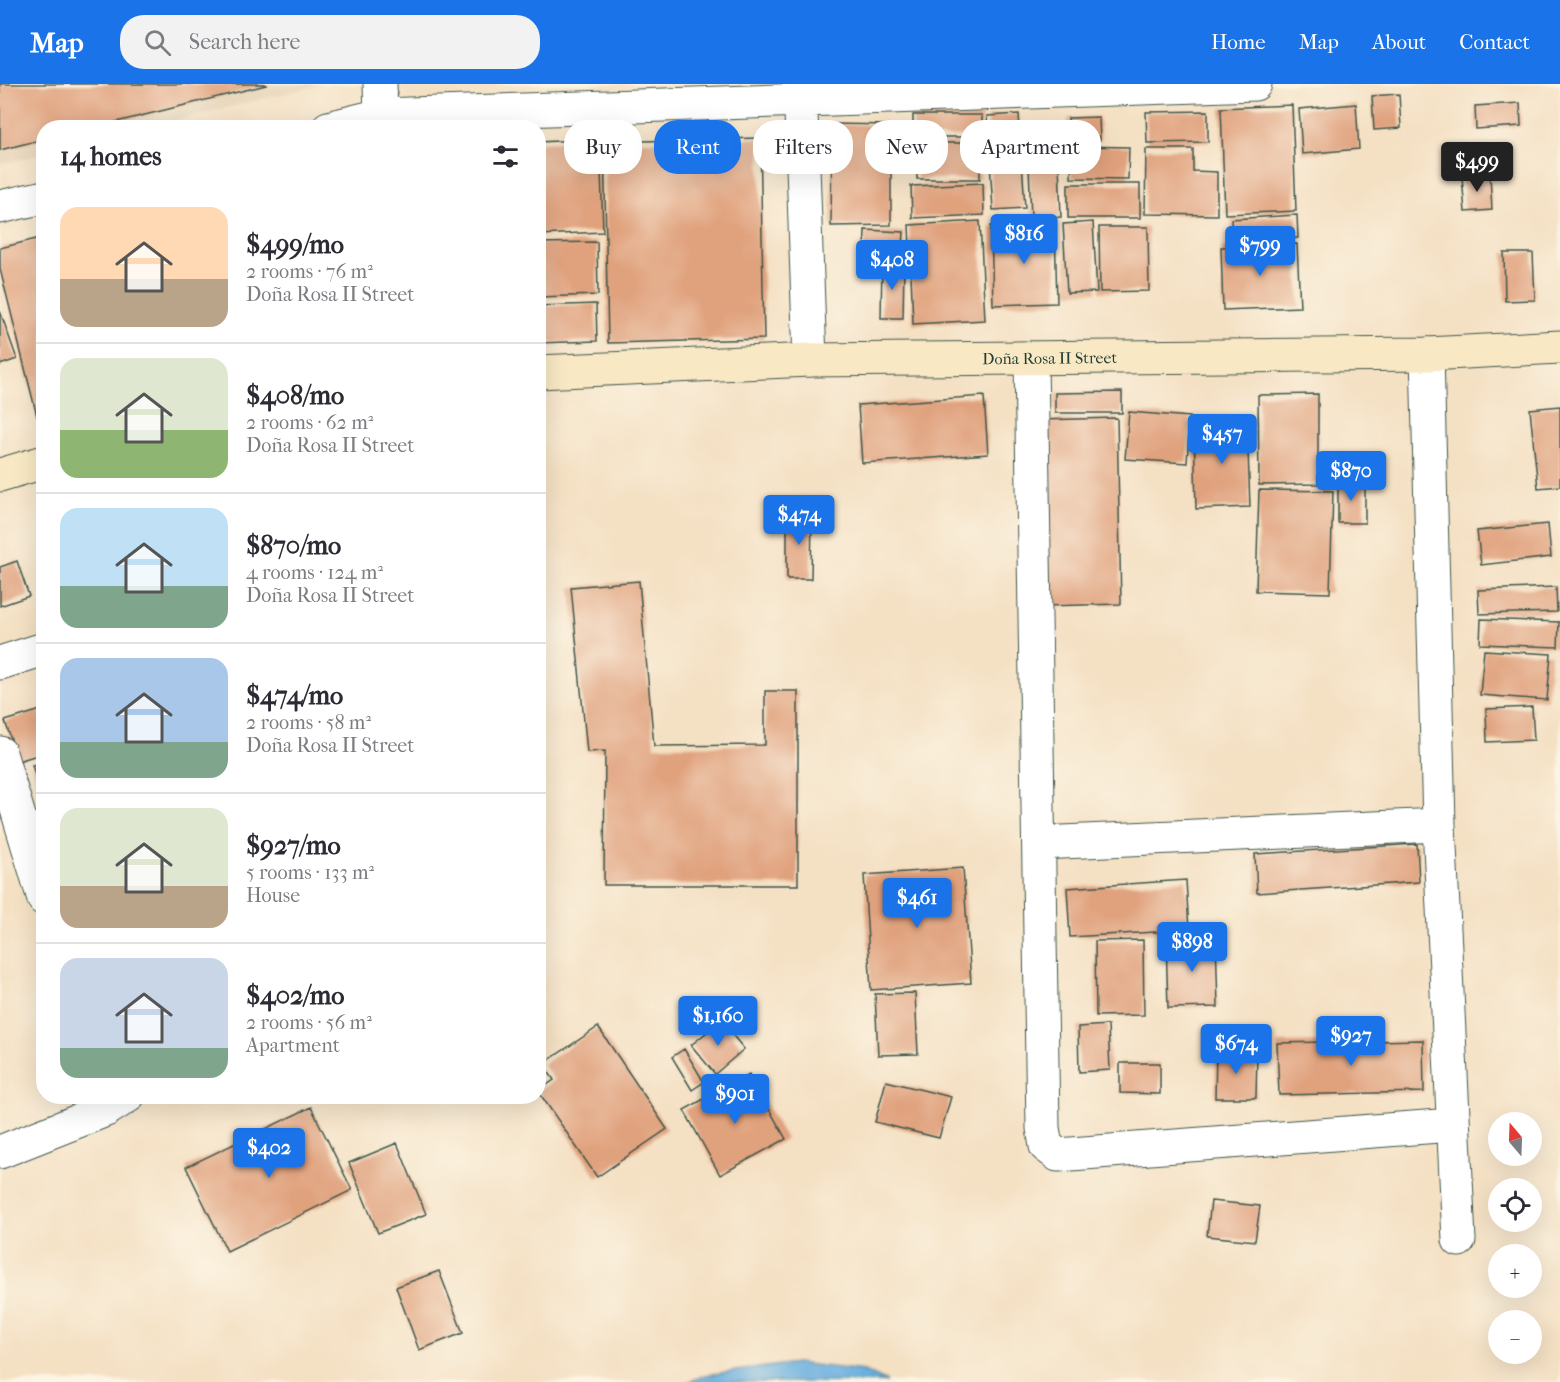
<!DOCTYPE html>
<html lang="en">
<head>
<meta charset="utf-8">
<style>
  :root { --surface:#fff; --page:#f2f2f3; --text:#2b2b33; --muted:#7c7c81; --line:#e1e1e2; --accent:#1a73e8 }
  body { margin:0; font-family:"IM FELL French Canon",serif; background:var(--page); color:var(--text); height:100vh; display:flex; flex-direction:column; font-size:22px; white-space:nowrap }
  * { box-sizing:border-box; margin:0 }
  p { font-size:20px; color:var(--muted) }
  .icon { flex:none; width:33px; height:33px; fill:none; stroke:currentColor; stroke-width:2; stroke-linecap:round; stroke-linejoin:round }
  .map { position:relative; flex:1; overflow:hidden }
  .details { position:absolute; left:36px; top:36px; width:510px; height:984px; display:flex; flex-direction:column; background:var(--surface); border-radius:24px; box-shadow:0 6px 24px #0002 }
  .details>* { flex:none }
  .banner { position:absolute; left:564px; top:36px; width:570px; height:54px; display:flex; gap:12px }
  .needle { width:39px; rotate:341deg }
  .fabs { position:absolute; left:1488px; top:1028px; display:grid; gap:12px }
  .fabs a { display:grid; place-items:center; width:54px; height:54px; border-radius:50%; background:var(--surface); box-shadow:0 6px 24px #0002; font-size:30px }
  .price { position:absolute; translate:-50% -51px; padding:0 14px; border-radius:6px; background:var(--accent); color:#fff; font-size:20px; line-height:39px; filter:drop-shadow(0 2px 3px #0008) }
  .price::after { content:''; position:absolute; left:50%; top:36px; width:18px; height:14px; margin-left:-9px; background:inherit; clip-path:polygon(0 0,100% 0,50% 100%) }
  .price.active { background:#222; color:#fff }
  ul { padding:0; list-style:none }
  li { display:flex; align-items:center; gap:18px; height:150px; padding:0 24px }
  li+li { border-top:2px solid var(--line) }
  li span { display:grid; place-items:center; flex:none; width:168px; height:120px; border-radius:18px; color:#555 }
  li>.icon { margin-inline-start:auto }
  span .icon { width:72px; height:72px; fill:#fffc; stroke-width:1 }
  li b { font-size:26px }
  h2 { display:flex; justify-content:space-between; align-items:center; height:72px; padding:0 24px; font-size:26px }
  .tag { padding:0 21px; border-radius:24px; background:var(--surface); box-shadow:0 6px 24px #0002; font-size:21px; line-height:54px }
  .tag.active { background:var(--accent); color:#fff }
  header { display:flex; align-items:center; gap:36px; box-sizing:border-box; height:84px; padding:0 30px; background:var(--accent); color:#fff }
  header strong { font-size:28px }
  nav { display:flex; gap:33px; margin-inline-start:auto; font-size:21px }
  .search { width:420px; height:54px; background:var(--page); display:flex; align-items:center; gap:15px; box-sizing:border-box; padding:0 21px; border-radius:24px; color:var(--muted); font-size:22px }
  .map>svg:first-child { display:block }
</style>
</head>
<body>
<header>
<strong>Map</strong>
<div class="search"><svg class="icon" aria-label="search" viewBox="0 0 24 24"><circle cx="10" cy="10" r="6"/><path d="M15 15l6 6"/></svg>Search here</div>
<nav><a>Home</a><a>Map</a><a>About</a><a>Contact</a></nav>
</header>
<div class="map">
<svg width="1560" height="1298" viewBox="0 0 1560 1298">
  <rect width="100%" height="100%" fill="#fcf5e5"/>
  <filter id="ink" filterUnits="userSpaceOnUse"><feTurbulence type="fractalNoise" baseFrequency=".0167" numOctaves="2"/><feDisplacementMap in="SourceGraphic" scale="12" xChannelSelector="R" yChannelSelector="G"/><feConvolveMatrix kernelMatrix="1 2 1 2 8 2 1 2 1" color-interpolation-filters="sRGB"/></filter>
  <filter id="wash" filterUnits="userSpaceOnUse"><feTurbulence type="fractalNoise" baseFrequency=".008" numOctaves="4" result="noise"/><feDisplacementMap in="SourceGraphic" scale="24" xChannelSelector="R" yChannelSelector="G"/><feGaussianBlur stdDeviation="1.35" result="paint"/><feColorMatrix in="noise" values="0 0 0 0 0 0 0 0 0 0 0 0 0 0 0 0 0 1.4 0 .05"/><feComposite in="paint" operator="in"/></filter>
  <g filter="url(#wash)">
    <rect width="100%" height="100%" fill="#f4e0c3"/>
    <!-- built -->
    <path fill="#e4d2b5" d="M0,0H323L148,43L44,44L43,70L0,80Z"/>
    <!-- water -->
    <path fill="#69afdf" stroke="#44768a" stroke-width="1.5" d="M796,1279L864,1287L887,1298H688L705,1291Z"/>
    <g id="blocks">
      <!-- building -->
      <path fill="#e0a17d" d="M0,0H265L266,1L92,44H44V55L0,66Z
        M1399,10L1401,44L1374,46L1372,12Z
        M1520,19L1521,42L1476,45L1475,22Z
        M1356,20L1359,65L1302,70L1299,25Z
        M1292,21L1296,127L1225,130L1221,24Z
        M1208,27V58L1147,59L1146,28Z
        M1019,30L1025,124L993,126L987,32Z
        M913,31H982V53H913Z
        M1099,33L1100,56L1069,57L1068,34Z
        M832,40L891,41V141L831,142Z
        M760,54L764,255L608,259L604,58Z
        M600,55L603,148L538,151V58Z
        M917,59H980V95H917Z
        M1072,62L1129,63L1128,95L1071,94Z
        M1146,65H1193V87L1217,88V131L1145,130Z
        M1059,80L1061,133L1031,134L1029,82Z
        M1490,91L1492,126L1465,128L1462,93Z
        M983,99L984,131L912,134L911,102Z
        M1068,100H1140V134H1068Z
        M1297,131L1298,154L1232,159L1231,135Z
        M980,137L985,236L913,240L909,141Z
        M1093,138L1097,208L1067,209L1063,140Z
        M1055,141L1057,219L993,221L991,142Z
        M1099,143H1148L1149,207L1100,208Z
        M865,146L904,148L902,175L864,173Z
        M44,153V348H41L0,185V164Z
        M597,158L598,211L538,213V159Z
        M1297,160L1300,223L1223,226L1221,163Z
        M1504,169H1533L1535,216L1505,217Z
        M882,180L904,181L903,234H881Z
        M596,220L597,257L538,259V222Z
        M0,227L17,275L0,281Z
        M1122,308V329H1055V309Z
        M1318,310V400L1259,401L1258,311Z
        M984,312L988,370L862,379L858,321Z
        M1560,322V402L1538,404L1530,325Z
        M1129,328L1190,333L1187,379L1125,375Z
        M1117,334L1121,520L1042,522L1038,336Z
        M1247,337L1250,423L1196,425L1194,338Z
        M1338,397L1365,398V439H1338Z
        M1259,406L1333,407L1330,509L1256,507Z
        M787,430H812L811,495H787Z
        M1548,440L1551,473L1481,481L1477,447Z
        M17,477L29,512L0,522V483Z
        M639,497L654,662L765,661V607H798V801H604L605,667L587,668L571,503Z
        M1556,503L1557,528L1479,530L1478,506Z
        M1481,535L1559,538L1558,563L1480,560Z
        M1484,566L1551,570L1547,616L1480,611Z
        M1532,623L1534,656L1487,658L1486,625Z
        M44,625V669L18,677L5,637Z
        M44,678V716H43L32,681Z
        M1417,760L1419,798L1257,809L1255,770Z
        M963,784L971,899L871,906L864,791Z
        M1186,796L1189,846L1070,853L1067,804Z
        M1216,854L1218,923L1168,924L1166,855Z
        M1143,856L1144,931L1096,932L1095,857Z
        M915,909L918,970L878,971L875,910Z
        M721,937L744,965L715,990L691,961Z
        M1108,941L1110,986L1079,988L1078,943Z
        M598,943L667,1045L597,1093L538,1007L554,996L543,980Z
        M1423,956L1424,1008L1279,1011L1277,959Z
        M684,965L704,998L692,1006L672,973Z
        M1216,968L1257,969L1256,1014H1215Z
        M1120,979H1160V1010L1120,1009Z
        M749,990L786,1055L720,1091L684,1026Z
        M886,997L951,1013L939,1054L875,1038Z
        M311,1023L352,1106L227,1167L186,1083Z
        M397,1059L426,1130L378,1149L349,1079Z
        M1211,1117L1260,1122L1255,1157L1207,1152Z
        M439,1187L463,1249L419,1266L396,1203Z"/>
    </g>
  </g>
  <g filter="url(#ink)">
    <use href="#blocks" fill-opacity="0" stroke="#3f5549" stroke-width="1.5"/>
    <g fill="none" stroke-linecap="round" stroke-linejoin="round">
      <!-- minor casing -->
      <g stroke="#3f5549" stroke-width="35">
        <path id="minor" d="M380,0L381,31
          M800,0L810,276
          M328,44L381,31L1255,0
          M0,123L44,113
          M1427,270L1439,741L1459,1156
          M1031,275L1043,1044L1046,1062L1058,1071L1452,1041
          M0,579L44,565
          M0,669L44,815
          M1040,759L1439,741
          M0,1068L106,1026L128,1012"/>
      </g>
      <!-- secondary casing -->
      <g stroke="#3f5549" stroke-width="35">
        <g id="secondary">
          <path id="s1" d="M538,288L810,276L1427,270L1560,263"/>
          <path d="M0,391L44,378"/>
        </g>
      </g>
      <!-- minor -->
      <use href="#minor" stroke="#fff" stroke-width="33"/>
      <!-- secondary -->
      <use href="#secondary" stroke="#f8e8c3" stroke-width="33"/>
    </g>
  </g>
  <g text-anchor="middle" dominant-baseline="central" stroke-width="6" stroke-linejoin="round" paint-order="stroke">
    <!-- street labels -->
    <g font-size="16" fill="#1f3d34" stroke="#fcf5e5">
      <text stroke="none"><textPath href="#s1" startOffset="512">Doña Rosa II Street</textPath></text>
    </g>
  </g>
</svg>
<div class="fabs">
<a><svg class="needle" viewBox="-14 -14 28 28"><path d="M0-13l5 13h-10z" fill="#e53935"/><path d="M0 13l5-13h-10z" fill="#7c7c81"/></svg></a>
<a><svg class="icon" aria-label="locate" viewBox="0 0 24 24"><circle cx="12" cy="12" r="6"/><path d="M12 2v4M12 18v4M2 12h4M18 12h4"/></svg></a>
<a>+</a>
<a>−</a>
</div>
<b class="price active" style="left:1477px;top:109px">$499</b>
<b class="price" style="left:1024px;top:181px">$816</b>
<b class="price" style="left:1260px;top:193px">$799</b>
<b class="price" style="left:892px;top:207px">$408</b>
<b class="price" style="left:1222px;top:381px">$457</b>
<b class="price" style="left:1351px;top:418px">$870</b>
<b class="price" style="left:799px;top:462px">$474</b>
<b class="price" style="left:917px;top:845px">$461</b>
<b class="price" style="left:1192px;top:889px">$898</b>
<b class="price" style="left:718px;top:963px">$1,160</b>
<b class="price" style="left:1351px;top:983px">$927</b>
<b class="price" style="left:1236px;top:991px">$674</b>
<b class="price" style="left:735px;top:1041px">$901</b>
<b class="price" style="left:269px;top:1095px">$402</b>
<div class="banner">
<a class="tag">Buy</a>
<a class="tag active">Rent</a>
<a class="tag">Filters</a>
<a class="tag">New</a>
<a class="tag">Apartment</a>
</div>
<section class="details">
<h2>14 homes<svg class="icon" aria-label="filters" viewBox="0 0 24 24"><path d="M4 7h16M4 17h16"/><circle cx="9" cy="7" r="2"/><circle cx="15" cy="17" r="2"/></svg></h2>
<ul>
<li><span style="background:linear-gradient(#ffd9b3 60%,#b9a48a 0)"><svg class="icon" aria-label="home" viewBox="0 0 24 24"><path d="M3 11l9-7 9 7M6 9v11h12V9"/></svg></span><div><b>$499/mo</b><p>2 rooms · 76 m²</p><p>Doña Rosa II Street</p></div></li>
<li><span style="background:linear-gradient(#dfe7d0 60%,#8fb573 0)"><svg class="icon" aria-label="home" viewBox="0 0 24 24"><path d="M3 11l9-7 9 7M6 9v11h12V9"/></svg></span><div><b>$408/mo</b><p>2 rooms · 62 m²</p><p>Doña Rosa II Street</p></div></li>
<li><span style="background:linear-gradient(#bfe0f5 65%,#7fa58c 0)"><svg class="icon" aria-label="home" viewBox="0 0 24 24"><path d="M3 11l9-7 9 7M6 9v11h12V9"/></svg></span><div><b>$870/mo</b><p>4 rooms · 124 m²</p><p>Doña Rosa II Street</p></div></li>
<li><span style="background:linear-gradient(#a9c7e8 70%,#7fa58c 0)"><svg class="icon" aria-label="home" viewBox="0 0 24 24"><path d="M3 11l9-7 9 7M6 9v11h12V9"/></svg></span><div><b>$474/mo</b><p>2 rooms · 58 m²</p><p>Doña Rosa II Street</p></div></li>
<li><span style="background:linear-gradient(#dfe7d0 65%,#b9a48a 0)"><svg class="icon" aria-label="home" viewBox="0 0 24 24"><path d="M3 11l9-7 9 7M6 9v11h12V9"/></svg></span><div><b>$927/mo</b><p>5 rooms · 133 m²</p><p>House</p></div></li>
<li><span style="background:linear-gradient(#c9d6e8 75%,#7fa58c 0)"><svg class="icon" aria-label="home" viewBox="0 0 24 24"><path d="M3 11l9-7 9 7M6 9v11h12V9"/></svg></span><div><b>$402/mo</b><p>2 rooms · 56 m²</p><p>Apartment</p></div></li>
</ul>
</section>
</div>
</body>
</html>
